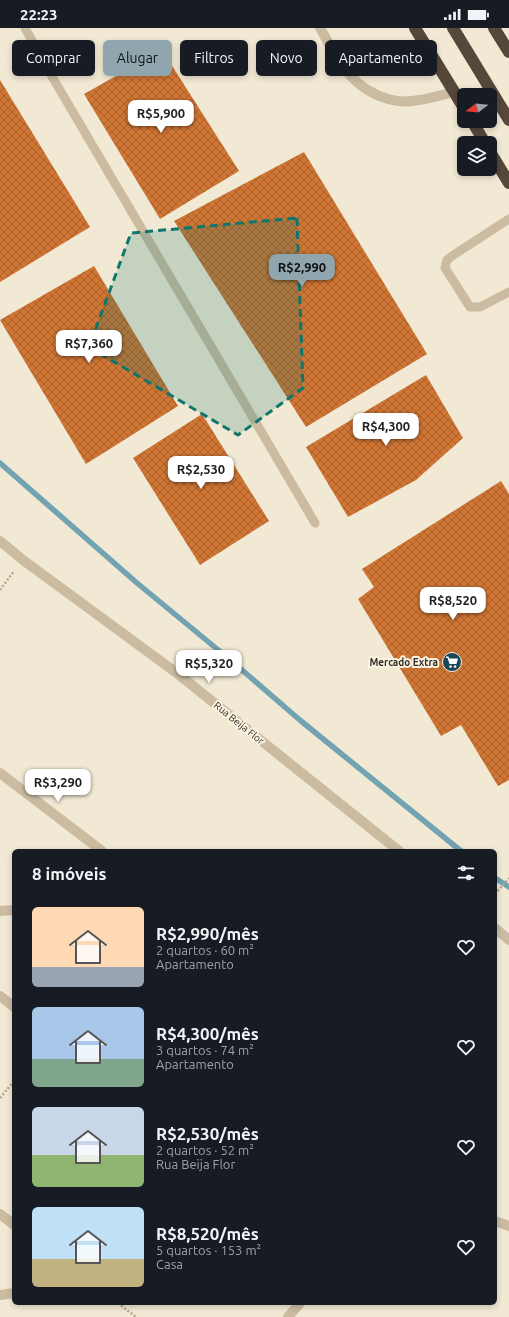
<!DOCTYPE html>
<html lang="pt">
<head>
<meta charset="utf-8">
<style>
  :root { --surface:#171b24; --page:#242831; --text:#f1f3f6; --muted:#9ea1a6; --accent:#8fa6af }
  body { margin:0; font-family:Ubuntu,sans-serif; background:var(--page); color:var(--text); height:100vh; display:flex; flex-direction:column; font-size:15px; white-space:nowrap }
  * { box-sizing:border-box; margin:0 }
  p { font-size:13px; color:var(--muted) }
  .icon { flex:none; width:22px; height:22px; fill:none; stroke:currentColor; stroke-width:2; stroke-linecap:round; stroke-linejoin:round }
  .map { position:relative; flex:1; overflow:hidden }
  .sheet { position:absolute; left:12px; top:821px; width:485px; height:456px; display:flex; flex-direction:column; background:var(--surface); border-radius:6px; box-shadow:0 2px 6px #0003 }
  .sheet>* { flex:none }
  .guide { position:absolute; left:12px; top:12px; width:485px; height:36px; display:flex; gap:8px }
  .needle { width:26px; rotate:254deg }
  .fabs { position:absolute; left:457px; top:60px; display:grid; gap:8px }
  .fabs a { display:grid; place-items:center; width:40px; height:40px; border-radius:6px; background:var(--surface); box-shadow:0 2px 6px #0003; font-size:20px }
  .price { position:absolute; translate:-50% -34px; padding:0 9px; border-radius:8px; background:#fff; color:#222; font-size:13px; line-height:26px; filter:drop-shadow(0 1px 2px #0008) }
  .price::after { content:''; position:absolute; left:50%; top:24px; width:12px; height:9px; margin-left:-6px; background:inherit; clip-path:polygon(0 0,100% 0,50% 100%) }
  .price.current { background:var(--accent); color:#111 }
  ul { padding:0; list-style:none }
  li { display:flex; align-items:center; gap:12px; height:100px; padding:0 20px }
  li span { display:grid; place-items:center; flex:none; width:112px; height:80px; border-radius:6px; color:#555 }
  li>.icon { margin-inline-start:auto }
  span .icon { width:48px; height:48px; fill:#fffc; stroke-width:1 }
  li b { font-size:17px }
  h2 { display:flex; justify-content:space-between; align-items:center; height:48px; padding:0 20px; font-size:17px }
  .tag { padding:0 14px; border-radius:6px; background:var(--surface); box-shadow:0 2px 6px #0003; font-size:14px; line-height:36px }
  .tag.current { background:var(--accent); color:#111 }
  .status { display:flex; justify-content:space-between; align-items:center; height:28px; padding:0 20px; background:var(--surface); direction:ltr }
  .status svg { height:11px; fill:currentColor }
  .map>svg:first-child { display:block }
</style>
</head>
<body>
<div class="status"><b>22:23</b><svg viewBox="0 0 49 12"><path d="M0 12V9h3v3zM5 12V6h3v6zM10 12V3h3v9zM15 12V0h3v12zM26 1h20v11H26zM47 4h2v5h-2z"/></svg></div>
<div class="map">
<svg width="509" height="1289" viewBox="0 0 509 1289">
  <defs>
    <pattern id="building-cross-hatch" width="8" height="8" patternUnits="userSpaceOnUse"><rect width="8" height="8" fill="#d07635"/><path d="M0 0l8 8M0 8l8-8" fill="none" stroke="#aa612d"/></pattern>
  </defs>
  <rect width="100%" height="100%" fill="#f2e9d4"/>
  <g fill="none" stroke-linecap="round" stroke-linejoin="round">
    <!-- stream -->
    <path stroke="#71a3b1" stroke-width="5.5" d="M0,435L137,555L234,635L301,693L461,823
      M495,850L509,859"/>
  </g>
  <!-- building -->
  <path fill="url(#building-cross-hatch)" d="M162,22L239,143L160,191L84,66Z
    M0,52L90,199L0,254Z
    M304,124L427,326L306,399L174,193Z
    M94,238L178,378L86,436L0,292Z
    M426,347L463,410L416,452L348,489L306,419Z
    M202,386L269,493L200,537L133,430Z
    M501,453L509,466V752L498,758L461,697L441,708L358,571L374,559L362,541Z"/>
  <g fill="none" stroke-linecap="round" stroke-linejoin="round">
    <!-- path -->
    <path stroke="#b6a58a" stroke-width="2.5" stroke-dasharray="2 2" stroke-linecap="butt" d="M0,562L14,543
      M495,866L509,850
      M0,1070L14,1053
      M118,1275L136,1289"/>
    <!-- lane -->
    <path stroke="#cbbba0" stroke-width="9" d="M25,0L54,52L315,495
      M509,191L452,228L447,232L445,240L470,279H480L509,264"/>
    <!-- street -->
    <path stroke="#cbbba0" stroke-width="10" d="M320,0C338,31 350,60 388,71C395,73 405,74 412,73C426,72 441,67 454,64
      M0,513L23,532L178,646L399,823
      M0,745L102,823
      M0,883L14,882
      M495,900L509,912
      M0,968L14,979
      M0,1186L14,1197
      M495,1193L509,1198
      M0,1267L14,1265
      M288,1289L300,1275"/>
    <!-- highway -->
    <path stroke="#55473a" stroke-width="12" d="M415,0L464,80
      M453,0L509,92
      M494,0L509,24
      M472,93L485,115
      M490,124L509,155"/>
  </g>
  <!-- marked area -->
  <path fill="#0f766e" fill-opacity="0.2" stroke="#0f766e" stroke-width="3" stroke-dasharray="8 5" stroke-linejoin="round" d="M297,190L303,360L238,407L89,319L131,205Z"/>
  <!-- icons -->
  <defs>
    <g id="supermarket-disc" transform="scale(1)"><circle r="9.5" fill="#174858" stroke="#faf3e0"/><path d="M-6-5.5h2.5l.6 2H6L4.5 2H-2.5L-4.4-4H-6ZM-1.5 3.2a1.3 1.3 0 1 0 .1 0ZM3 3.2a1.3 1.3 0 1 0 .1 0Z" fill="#fff"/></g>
  </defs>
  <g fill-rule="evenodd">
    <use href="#supermarket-disc" x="452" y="634"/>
  </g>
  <g text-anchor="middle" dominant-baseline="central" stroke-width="4" stroke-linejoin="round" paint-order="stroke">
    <!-- poi labels -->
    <g font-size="10" font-weight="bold" fill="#342c24" stroke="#faf3e0" text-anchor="end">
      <text x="438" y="634">Mercado Extra</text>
    </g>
    <!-- street labels -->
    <g font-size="10" fill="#342c24" stroke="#faf3e0">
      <text transform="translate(239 695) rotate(39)">Rua Beija Flor</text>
    </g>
  </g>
</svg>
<div class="fabs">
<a><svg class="needle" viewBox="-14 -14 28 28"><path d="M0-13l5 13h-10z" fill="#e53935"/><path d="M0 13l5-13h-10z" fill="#9ea1a6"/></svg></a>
<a><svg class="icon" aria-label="layers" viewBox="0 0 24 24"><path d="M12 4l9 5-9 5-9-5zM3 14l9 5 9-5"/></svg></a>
</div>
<b class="price" style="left:161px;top:106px">R$5,900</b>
<b class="price current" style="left:302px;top:260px">R$2,990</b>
<b class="price" style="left:89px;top:336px">R$7,360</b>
<b class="price" style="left:386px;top:419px">R$4,300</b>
<b class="price" style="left:201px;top:462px">R$2,530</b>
<b class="price" style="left:453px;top:593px">R$8,520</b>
<b class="price" style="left:209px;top:656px">R$5,320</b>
<b class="price" style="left:58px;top:775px">R$3,290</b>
<div class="guide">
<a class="tag">Comprar</a>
<a class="tag current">Alugar</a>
<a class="tag">Filtros</a>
<a class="tag">Novo</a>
<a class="tag">Apartamento</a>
</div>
<section class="sheet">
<h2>8 imóveis<svg class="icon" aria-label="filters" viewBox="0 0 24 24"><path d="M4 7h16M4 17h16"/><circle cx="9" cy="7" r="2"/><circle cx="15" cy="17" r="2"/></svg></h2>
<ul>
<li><span style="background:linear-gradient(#ffd9b3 75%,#9aa5b1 0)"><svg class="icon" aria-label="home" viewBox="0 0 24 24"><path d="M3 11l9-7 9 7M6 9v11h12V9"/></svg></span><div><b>R$2,990/mês</b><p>2 quartos · 60 m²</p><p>Apartamento</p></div><svg class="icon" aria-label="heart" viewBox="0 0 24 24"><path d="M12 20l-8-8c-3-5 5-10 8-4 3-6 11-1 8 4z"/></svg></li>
<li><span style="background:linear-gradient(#a9c7e8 65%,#7fa58c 0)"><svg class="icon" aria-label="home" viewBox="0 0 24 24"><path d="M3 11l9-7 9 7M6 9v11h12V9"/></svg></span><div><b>R$4,300/mês</b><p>3 quartos · 74 m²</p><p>Apartamento</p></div><svg class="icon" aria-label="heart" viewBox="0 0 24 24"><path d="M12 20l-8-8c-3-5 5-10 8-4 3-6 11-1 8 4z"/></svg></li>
<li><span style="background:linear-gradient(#c9d6e8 60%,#8fb573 0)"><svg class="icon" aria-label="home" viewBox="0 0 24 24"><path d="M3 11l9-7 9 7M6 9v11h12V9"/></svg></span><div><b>R$2,530/mês</b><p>2 quartos · 52 m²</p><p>Rua Beija Flor</p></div><svg class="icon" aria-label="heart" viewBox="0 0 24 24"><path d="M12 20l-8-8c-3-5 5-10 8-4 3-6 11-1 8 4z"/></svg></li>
<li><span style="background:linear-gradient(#bfe0f5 65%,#c2b280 0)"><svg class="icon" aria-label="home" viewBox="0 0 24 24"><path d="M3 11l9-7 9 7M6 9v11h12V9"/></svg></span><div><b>R$8,520/mês</b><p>5 quartos · 153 m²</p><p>Casa</p></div><svg class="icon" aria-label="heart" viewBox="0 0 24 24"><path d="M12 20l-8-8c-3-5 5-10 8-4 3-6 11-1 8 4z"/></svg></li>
</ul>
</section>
</div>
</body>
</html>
